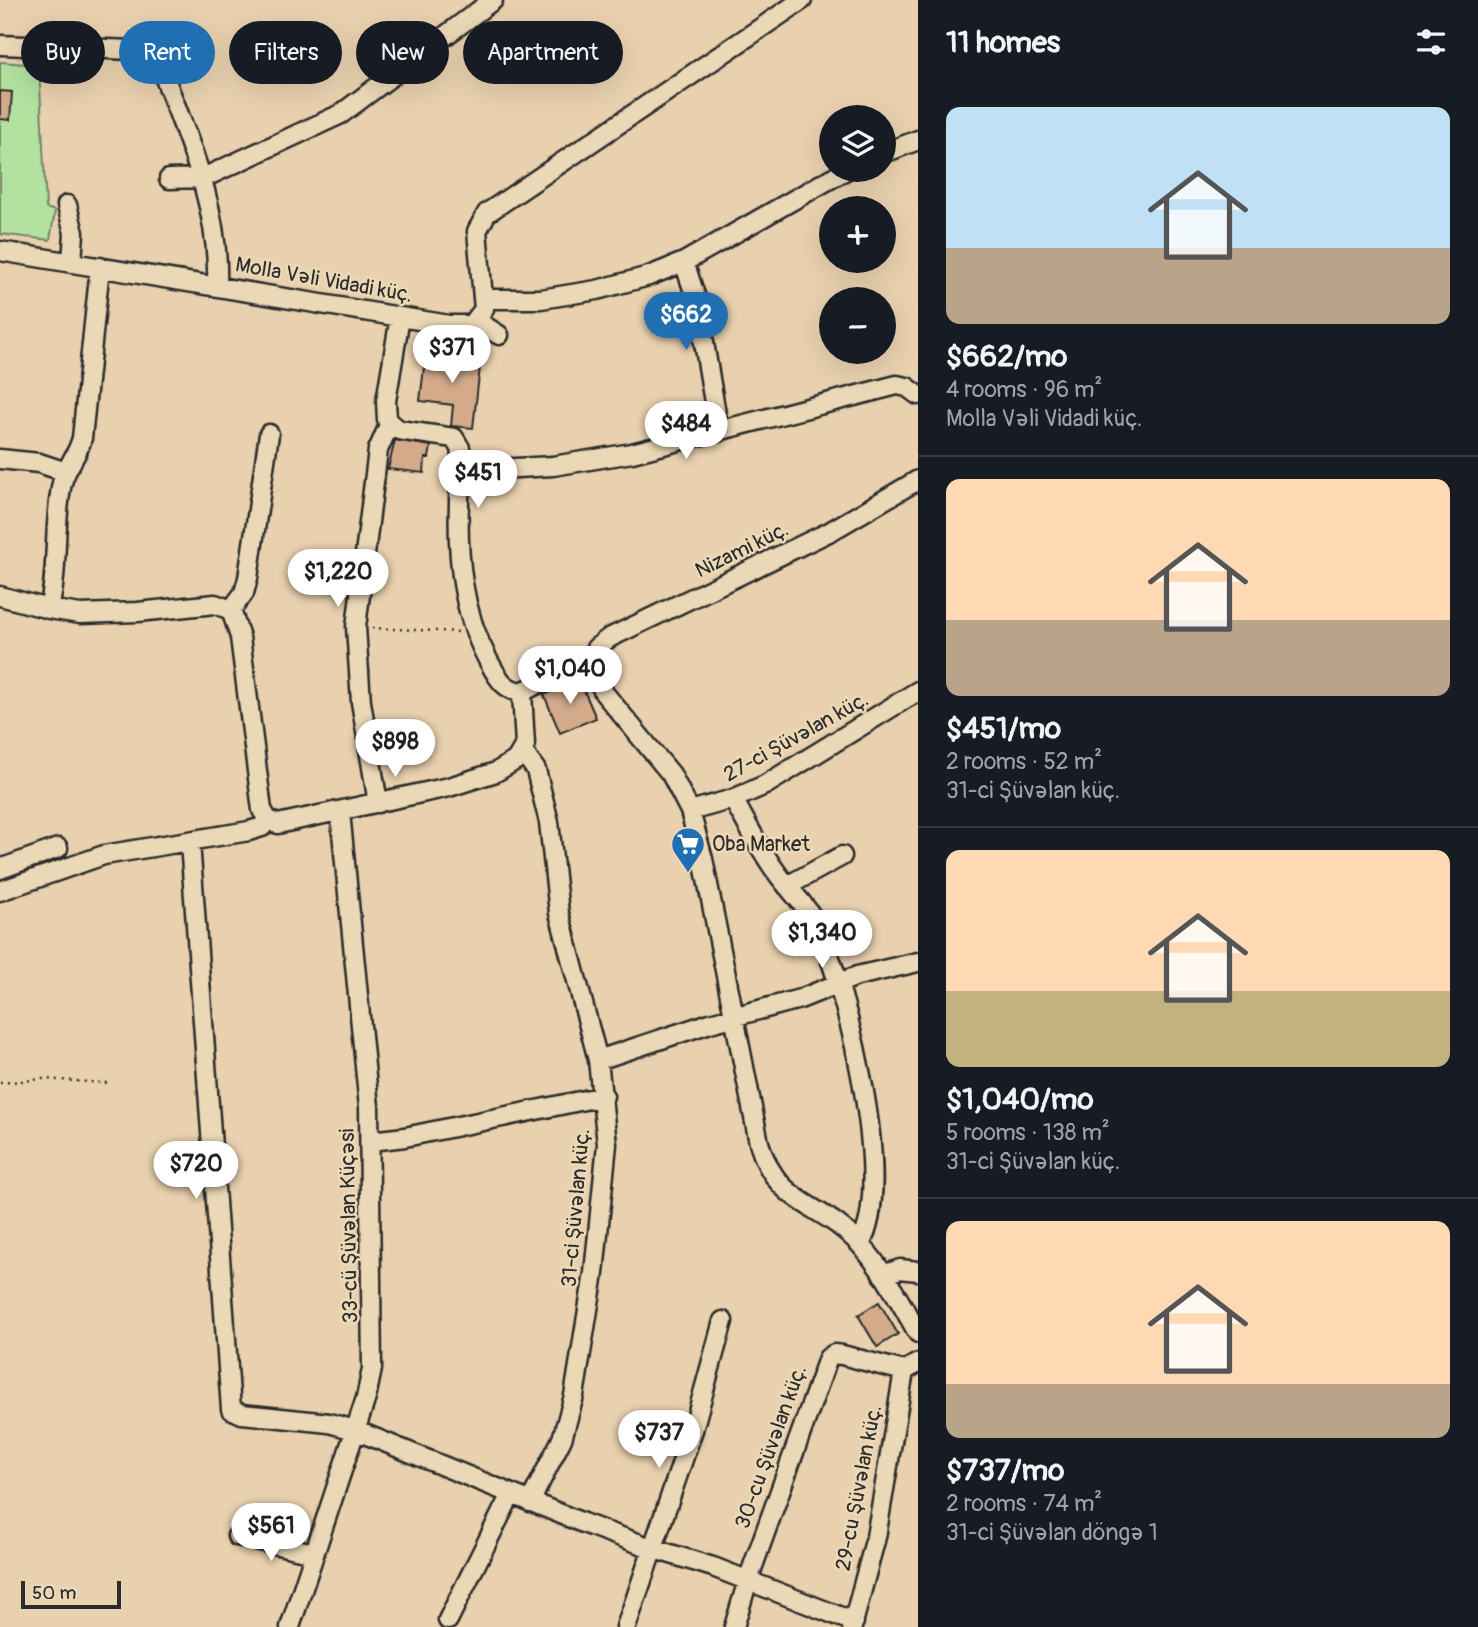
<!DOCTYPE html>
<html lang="en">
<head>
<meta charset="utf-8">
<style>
  :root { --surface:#171b24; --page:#242831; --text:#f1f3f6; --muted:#9ea1a6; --line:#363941; --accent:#1f6fb2 }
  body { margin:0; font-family:Pangolin,sans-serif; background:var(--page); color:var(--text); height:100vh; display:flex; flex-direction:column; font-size:26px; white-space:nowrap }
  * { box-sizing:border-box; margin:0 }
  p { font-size:23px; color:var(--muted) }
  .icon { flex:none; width:38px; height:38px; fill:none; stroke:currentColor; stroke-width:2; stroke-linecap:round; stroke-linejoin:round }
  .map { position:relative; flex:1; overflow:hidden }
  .side { display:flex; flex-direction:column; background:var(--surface); width:560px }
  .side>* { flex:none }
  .banner { position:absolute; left:21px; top:21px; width:665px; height:63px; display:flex; gap:14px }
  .fabs { position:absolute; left:819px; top:105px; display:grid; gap:14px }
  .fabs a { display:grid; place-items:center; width:77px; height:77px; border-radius:50%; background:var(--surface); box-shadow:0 7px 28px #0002; font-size:35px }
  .scale { position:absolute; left:21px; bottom:18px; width:100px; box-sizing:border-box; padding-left:7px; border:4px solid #2b2b2b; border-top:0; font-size:19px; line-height:24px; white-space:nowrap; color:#2b2b2b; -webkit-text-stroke:5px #ebd8b6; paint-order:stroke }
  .price { position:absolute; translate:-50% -60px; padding:0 16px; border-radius:24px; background:#fff; color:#222; font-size:23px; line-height:46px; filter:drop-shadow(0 2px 4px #0008) }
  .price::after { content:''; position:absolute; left:50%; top:42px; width:21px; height:16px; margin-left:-10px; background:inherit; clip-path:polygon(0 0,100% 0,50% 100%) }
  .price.active { background:var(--accent); color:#fff }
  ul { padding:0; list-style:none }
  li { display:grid; align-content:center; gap:14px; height:371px; padding:0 28px }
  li+li { border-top:2px solid var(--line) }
  li span { display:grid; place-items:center; height:217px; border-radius:14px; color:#555 }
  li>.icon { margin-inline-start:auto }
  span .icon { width:126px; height:126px; fill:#fffc; stroke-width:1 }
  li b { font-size:30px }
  h2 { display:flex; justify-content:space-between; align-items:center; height:84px; padding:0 28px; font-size:30px }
  .pill { padding:0 24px; border-radius:32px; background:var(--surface); box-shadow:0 7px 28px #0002; font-size:24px; line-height:63px }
  .pill.active { background:var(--accent); color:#fff }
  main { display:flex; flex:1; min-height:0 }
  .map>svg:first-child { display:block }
</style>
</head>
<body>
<main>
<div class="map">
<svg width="918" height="1627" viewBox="0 0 918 1627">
  <rect width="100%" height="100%" fill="#e9d1af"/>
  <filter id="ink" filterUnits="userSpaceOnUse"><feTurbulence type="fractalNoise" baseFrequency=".0143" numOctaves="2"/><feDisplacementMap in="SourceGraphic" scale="14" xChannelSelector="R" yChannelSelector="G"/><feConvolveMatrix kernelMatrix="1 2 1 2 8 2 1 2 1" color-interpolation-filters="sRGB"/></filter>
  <g filter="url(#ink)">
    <!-- green -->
    <path fill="#b3e1a0" stroke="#6f8666" stroke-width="2" d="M0,62L39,65L46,208L55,211L50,240L0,234Z"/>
    <!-- building -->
    <path fill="#d3ab8b" stroke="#2b2b2b" stroke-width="2" d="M0,91L12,92L10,120L0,119Z
      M426,351L481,358L473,428L451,426L453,405L420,401Z
      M395,440L431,446L429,458H425L424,473L388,469Z
      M579,679L596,718L560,733L544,695Z
      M879,1302L898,1334L877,1347L858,1315Z"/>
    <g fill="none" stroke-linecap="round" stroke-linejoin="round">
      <!-- minor casing -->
      <g stroke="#2b2b2b" stroke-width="23">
        <path id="minor" d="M0,45L134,50L153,57L161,68C188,139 220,208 217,285
          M884,153L918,140
          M169,179L203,178L341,114L493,0
          M67,205L74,233L72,262
          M0,251L449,325H472L484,309L477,231L487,213L802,0
          M684,262L697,301L719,432
          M485,299H541L597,290L649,276L684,262L846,170
          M400,317L386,401L387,420L399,430L454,438L460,448C463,465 459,484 459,502C457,557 462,611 488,660C497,676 503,690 522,692L569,668L591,661
          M477,321L499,335
          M0,459L39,463L66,472
          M461,471L553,466L632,453L897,385L907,387L918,395
          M918,480L831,531L609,638L596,648L591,661L604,693L671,774L690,811L703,859L759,1143C777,1206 819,1201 859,1243C883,1269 900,1302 918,1333
          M0,596L49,609L80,614L138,612L215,604L231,610L240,637L262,810L268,820L278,824L449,787L496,772L516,760L525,745L522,692
          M49,609C59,568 53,524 62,483C66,467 78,455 82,438L100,267
          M231,610L244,593L248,578L269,434
          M523,752L536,770L549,822L559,913L598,1060L607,1144L594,1273L574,1396L562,1439L530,1502
          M733,799C747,824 760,850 777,873C789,890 806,905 816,923C846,986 896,1184 860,1244
          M378,803L361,702L356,627L378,450L389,425
          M690,811L733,799L765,785L918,691
          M190,842L231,1409L242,1414L329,1423L355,1430L583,1523L651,1548L713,1567L854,1622
          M0,869L58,848
          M787,886L842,856
          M0,891L104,855L249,831L262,827L268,820
          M598,1060L710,1023L800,999L857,976L918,962
          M371,1141L405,1137L604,1096
          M883,1275L900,1269L918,1271
          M237,1536L314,1553
          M448,1620L511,1494
          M290,1627L366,1398L372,1369L369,1107L340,812
          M626,1627L693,1430L723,1321
          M734,1627L748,1580L828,1358L834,1354L842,1355L904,1371
          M852,1627L876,1537L904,1371L918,1363"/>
      </g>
      <!-- path -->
      <path stroke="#2b2b2b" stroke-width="2.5" stroke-dasharray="2 5" stroke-linecap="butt" d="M372,628L460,632
        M0,1083L43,1079L107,1083"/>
      <!-- minor -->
      <use href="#minor" stroke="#ebd8b6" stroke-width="18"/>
    </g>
  </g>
  <!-- icons -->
  <defs>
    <g id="supermarket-pin" transform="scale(1.75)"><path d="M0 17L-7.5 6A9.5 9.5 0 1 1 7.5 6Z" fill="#1f6fb2" stroke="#ebd8b6"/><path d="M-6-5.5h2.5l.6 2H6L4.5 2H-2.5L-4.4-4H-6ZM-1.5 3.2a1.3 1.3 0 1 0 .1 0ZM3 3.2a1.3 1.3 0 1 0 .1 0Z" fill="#fff"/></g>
  </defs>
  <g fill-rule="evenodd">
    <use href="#supermarket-pin" x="688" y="844"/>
  </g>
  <g text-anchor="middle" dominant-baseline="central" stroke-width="5" stroke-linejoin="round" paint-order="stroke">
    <!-- street labels -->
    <g font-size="21" fill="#2b2b2b" stroke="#ebd8b6">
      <text transform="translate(324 280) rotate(10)">Molla Vəli Vidadi küç.</text>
      <text transform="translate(742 550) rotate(-26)">Nizami küç.</text>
      <text transform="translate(796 737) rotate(-29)">27-ci Şüvəlan küç.</text>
      <text transform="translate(576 1208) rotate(-85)">31-ci Şüvəlan küç.</text>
      <text transform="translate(349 1226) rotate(-91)">33-cü Şüvəlan Küçəsi</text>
      <text transform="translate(771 1447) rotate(-70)">30-cu Şüvəlan küç.</text>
      <text transform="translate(859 1488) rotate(-79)">29-cu Şüvəlan küç.</text>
    </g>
    <!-- poi labels -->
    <g font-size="21" fill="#2b2b2b" stroke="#ebd8b6" text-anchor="start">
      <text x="712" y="844">Oba Market</text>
    </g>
  </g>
</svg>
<div class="fabs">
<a><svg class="icon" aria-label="layers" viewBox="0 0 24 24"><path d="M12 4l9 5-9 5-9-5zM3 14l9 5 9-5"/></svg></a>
<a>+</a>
<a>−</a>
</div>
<div class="scale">50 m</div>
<b class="price active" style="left:686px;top:352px">$662</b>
<b class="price" style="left:452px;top:385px">$371</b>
<b class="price" style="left:686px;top:461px">$484</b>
<b class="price" style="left:478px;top:510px">$451</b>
<b class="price" style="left:338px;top:609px">$1,220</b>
<b class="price" style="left:570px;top:706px">$1,040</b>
<b class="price" style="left:395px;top:779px">$898</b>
<b class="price" style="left:822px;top:970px">$1,340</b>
<b class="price" style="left:196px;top:1201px">$720</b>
<b class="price" style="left:659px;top:1470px">$737</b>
<b class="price" style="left:271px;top:1563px">$561</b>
<div class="banner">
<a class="pill">Buy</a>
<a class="pill active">Rent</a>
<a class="pill">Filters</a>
<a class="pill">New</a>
<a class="pill">Apartment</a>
</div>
</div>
<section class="side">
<h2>11 homes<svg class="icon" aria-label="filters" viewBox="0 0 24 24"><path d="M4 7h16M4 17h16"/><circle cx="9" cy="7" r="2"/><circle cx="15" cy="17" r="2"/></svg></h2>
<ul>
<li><span style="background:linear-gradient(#bfe0f5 65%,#b9a48a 0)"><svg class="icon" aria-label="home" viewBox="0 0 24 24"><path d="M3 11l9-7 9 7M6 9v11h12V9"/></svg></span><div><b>$662/mo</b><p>4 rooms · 96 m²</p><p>Molla Vəli Vidadi küç.</p></div></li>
<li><span style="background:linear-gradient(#ffd9b3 65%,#b9a48a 0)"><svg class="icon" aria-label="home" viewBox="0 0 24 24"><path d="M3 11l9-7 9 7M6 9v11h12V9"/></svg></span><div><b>$451/mo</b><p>2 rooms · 52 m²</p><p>31-ci Şüvəlan küç.</p></div></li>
<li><span style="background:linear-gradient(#ffd9b3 65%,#c2b280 0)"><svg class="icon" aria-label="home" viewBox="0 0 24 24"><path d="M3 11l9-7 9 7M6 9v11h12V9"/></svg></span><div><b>$1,040/mo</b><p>5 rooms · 138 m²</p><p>31-ci Şüvəlan küç.</p></div></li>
<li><span style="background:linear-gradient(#ffd9b3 75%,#b9a48a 0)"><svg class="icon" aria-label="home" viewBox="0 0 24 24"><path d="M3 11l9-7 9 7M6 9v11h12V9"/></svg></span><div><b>$737/mo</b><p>2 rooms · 74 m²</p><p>31-ci Şüvəlan döngə 1</p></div></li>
</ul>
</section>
</main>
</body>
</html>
